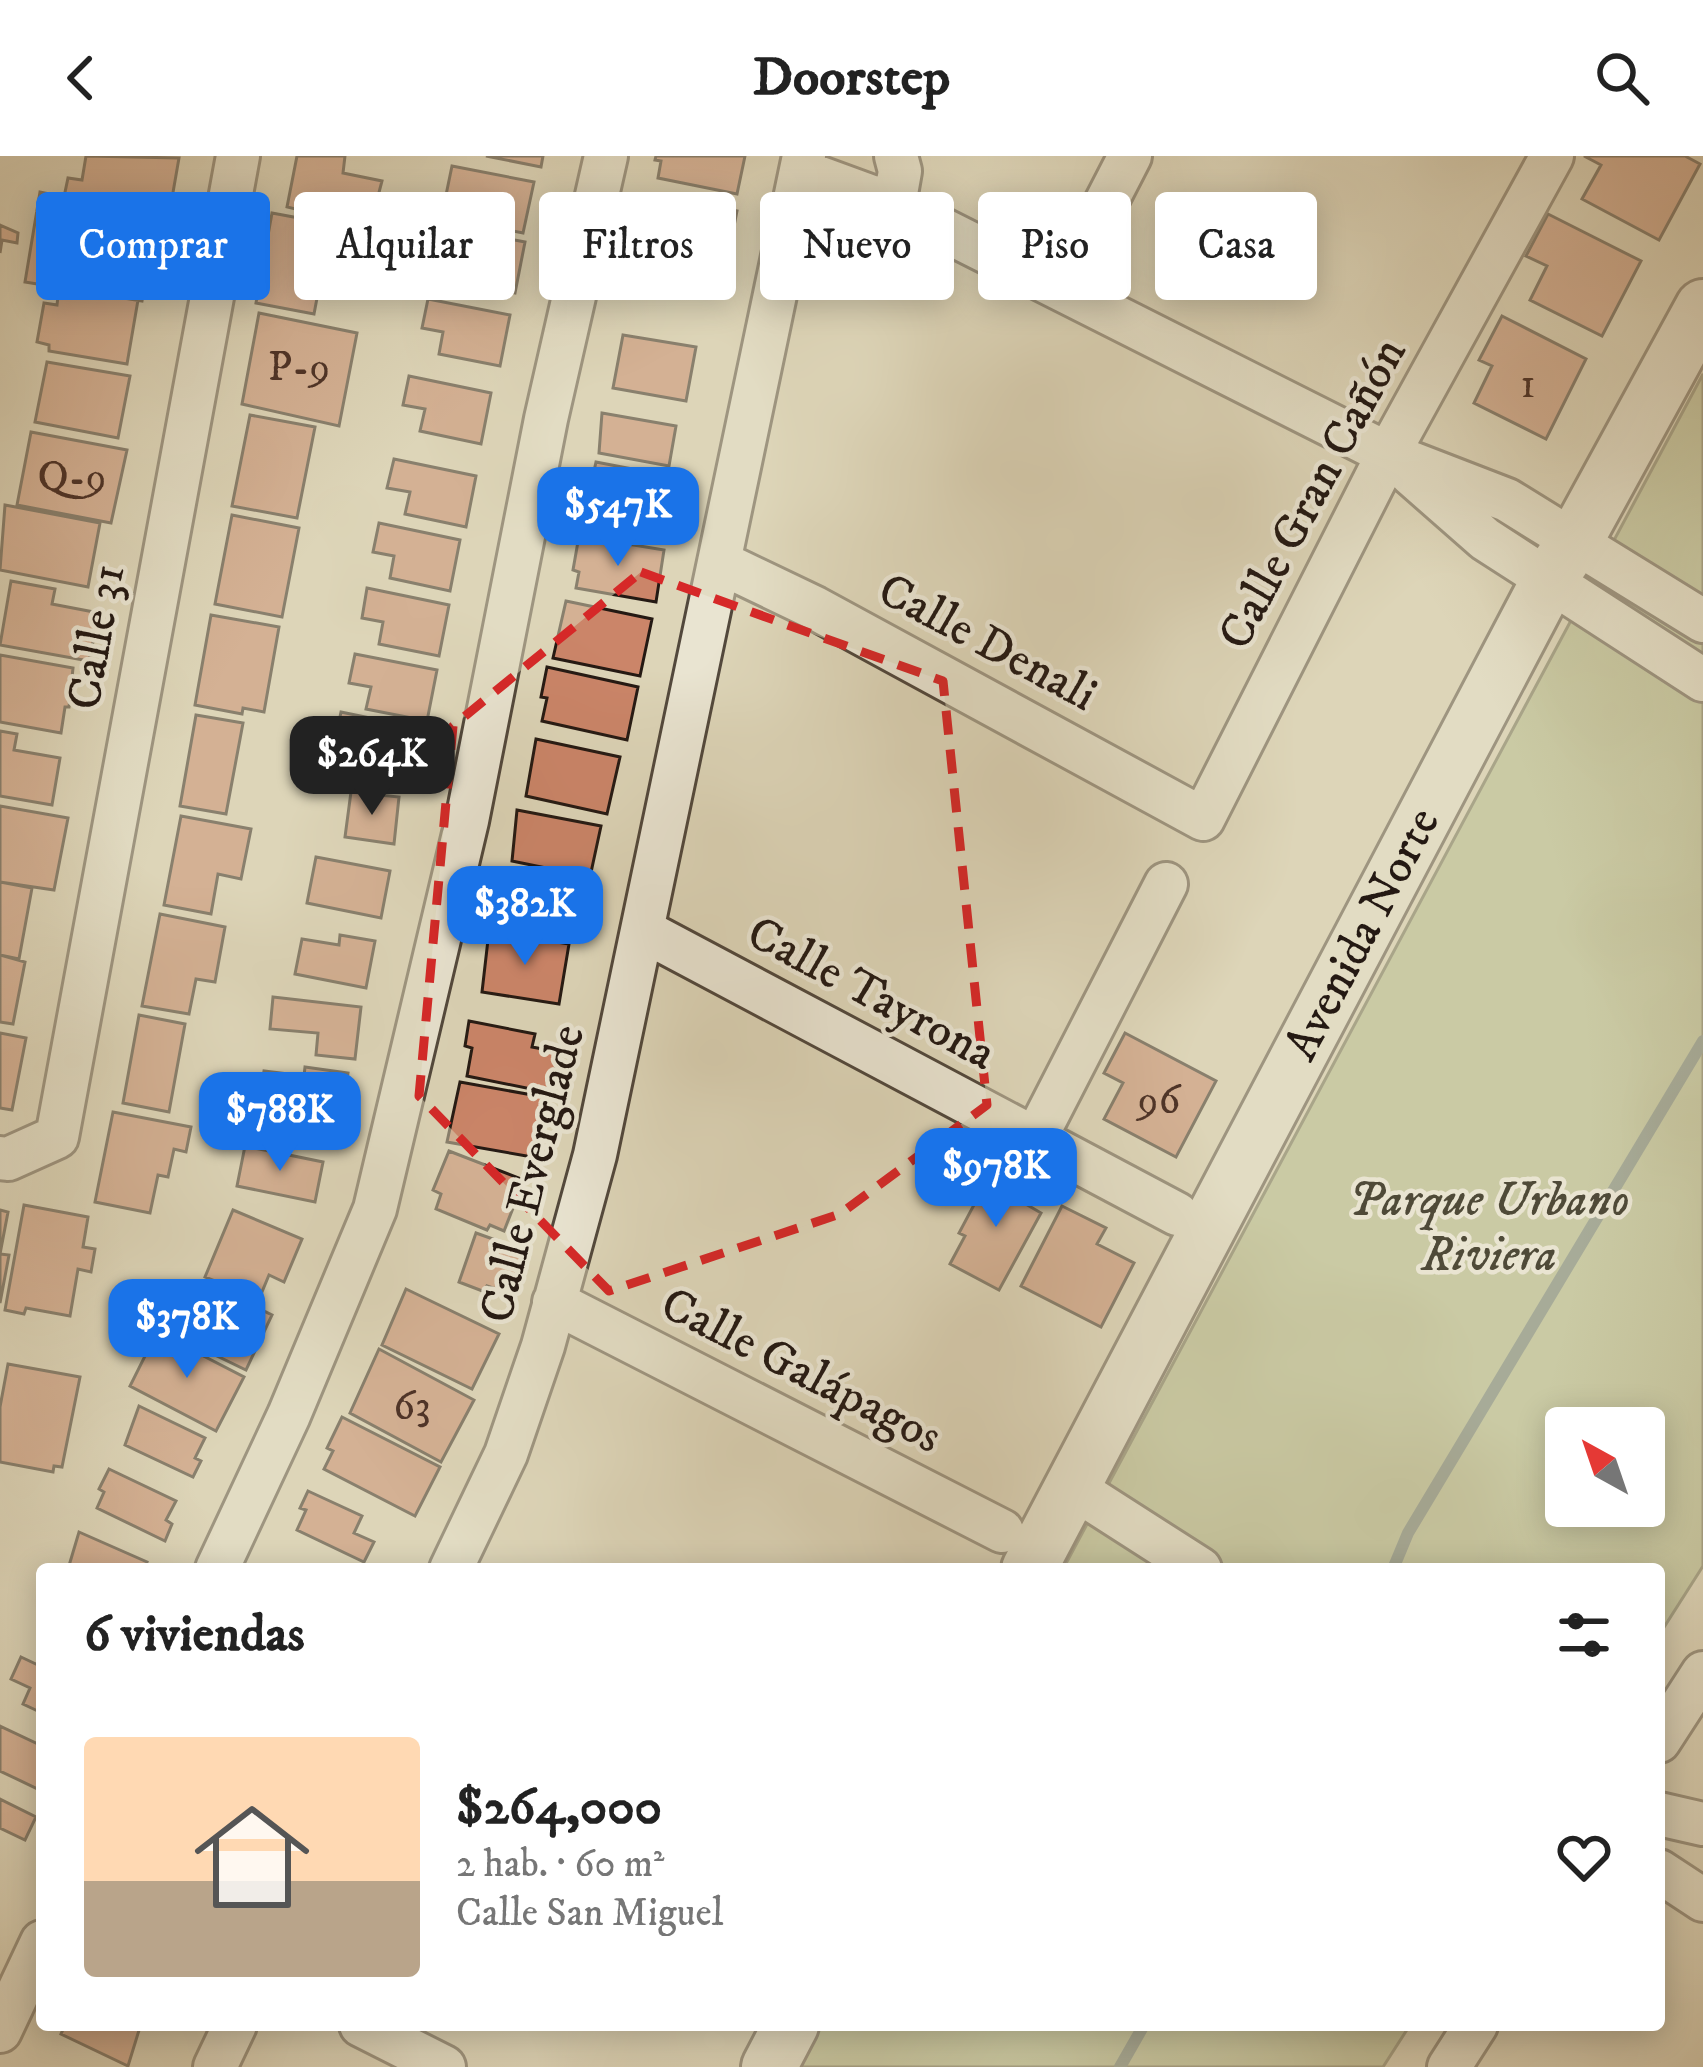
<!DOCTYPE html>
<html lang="es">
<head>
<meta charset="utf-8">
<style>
  :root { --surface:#fff; --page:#f6f6f6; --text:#222; --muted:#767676; --line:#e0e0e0; --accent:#1a73e8 }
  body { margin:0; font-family:"IM FELL DW Pica",serif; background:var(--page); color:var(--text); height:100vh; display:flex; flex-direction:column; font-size:45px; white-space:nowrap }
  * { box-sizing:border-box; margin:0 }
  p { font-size:39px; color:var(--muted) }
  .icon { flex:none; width:66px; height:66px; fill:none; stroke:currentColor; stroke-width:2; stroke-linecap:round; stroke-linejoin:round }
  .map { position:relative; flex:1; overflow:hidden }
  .sheet { position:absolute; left:36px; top:1407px; width:1629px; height:468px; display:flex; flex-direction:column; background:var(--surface); border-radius:12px; box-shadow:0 6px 30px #0003 }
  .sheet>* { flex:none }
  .hud { position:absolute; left:36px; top:36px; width:1632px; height:108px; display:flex; gap:24px }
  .needle { width:78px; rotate:320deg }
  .buttons { position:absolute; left:1545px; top:1251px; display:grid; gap:24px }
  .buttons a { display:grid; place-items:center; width:120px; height:120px; border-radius:12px; background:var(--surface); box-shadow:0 6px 30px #0003; font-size:60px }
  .price { position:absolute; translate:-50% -102px; padding:0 27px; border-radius:24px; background:var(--accent); color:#fff; font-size:39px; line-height:78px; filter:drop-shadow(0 3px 6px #0008) }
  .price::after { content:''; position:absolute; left:50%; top:72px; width:36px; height:27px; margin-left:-18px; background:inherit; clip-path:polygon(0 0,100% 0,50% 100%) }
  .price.current { background:#222; color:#fff }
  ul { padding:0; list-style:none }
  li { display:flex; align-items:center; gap:36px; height:300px; padding:0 48px }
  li+li { border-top:3px solid var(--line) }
  li span { display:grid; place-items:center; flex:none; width:336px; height:240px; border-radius:12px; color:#555 }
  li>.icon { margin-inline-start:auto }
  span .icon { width:144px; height:144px; fill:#fffc; stroke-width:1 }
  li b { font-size:51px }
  h2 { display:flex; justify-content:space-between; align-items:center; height:144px; padding:0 48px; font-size:51px }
  .chip { padding:0 42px; border-radius:12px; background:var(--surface); box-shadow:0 6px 30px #0003; font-size:42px; line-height:108px }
  .chip.current { background:var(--accent); color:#fff }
  header { display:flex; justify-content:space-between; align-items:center; height:156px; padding:0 48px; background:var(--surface); font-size:54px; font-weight:700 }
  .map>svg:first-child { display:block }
</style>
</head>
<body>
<header><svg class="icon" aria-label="back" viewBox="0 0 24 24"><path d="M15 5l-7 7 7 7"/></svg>Doorstep<svg class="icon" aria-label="search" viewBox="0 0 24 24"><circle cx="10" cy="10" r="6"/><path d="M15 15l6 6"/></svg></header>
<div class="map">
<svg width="1703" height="1911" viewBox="0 0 1703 1911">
  <rect width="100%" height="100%" fill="#ddd5b8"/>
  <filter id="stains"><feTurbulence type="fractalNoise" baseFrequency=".00167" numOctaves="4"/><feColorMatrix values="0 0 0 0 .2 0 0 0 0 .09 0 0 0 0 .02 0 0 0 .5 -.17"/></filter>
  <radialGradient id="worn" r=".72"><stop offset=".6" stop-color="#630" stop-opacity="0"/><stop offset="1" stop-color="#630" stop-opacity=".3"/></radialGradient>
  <!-- green -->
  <path fill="#b3bd8d" stroke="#6c6b50" stroke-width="3" fill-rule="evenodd" d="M1703,218V1410L1659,1479V1413H1063ZM1566,1272H1644V1350H1566Z
    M819,1869H1410L1383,1911H797Z"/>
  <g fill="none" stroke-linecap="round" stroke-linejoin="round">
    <!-- stream -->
    <path stroke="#677872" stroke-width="12" d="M1393,1413L1408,1377L1703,885
      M1120,1911L1144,1869"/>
  </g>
  <!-- building -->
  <path fill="#cb8569" stroke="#241913" stroke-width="3" d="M86,0L179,2L168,65L114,56V62L37,54L40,36L64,41L68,22L82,24Z
    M297,0H345L343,17L382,25L370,71L287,51Z
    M486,0H543L541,11Z
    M656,0H745L737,38L658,22L661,5L655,4Z
    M1584,0H1685L1700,8L1659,84L1582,43L1601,9Z
    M452,10L534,26L523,77L463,65L468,43L446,39Z
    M652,38L737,55L727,106L648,90L651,73L645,72Z
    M37,54L154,75L142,145L25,126Z
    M272,57L331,68L314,158L256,147Z
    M1548,58L1641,105L1602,180L1530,144L1547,110L1526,100Z
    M0,69L18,77L17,87L2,84L0,97Z
    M443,70L525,86L515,137L454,124L459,103L437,98Z
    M59,132L138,144L127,208L49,195V189L37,186L44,147L57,149Z
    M428,143L510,159L500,210L439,198L443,176L422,172Z
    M259,157L357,177L339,270L242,248Z
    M1502,160L1586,203L1546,283L1474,247L1492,210L1479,204Z
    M623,179L696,191L686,245L613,232Z
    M47,206L130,220L118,282L35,266Z
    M409,220L491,237L481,288L420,275L425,253L403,249Z
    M602,257L676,270L669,310L599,297Z
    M250,259L315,271L297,362L232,350Z
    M31,276L127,294L111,367L17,349Z
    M394,303L476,320L466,371L405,358L410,336L387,332Z
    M596,306L679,322L669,373L585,356Z
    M5,349L100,367L88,431L0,414Z
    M232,359L299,372L282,461L215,448Z
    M379,367L460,384L450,435L390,422L394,400L373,396Z
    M579,380L664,394L656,446L576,432L579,416L573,414Z
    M11,425L55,433L52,448L99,457L89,505L0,489Z
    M367,432L449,449L439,500L379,488L383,466L362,462Z
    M566,445L652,463L640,520L553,502Z
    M211,459L279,471L264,556L243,552L242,558L195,549Z
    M355,498L437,514L427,565L366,553L371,531L349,527Z
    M0,499L73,512L69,551H65L61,577L0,566Z
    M547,511L638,531L627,584L542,565L547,542L541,541Z
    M341,556L423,573L413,624L352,611L357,589L335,585Z
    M196,559L243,567L226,658L180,650Z
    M0,575L17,578L14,594L60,602L52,649L0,640Z
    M536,583L620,601L607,658L526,640Z
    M351,636L399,641L394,688L345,681Z
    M0,650L68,662L54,734L0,726Z
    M517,654L601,670L590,721L512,705Z
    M181,660L251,673L241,723L218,718L211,758L164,749Z
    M316,701L390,715L381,762L307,747Z
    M506,716L585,731L575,782L499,768Z
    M0,726L32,732L19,803L0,799Z
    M160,758L225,771L215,826L196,823L189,858L142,850Z
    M489,775L569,788L559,848L482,836Z
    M340,779L375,785L366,832L295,818L302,783L339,789Z
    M0,799L25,806L13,868L0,866Z
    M273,841L361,851L355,903L316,899L318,877L270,873Z
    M139,859L185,868L169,956L123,947Z
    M469,865L535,878L532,891L559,896L551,937L467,920L472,892L465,890Z
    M0,877L26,882L12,954L0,952Z
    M1125,877L1216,925L1176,1001L1104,963L1123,927L1104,917Z
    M305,911L348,917L342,958L259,946L264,915L304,920Z
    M460,926L549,942L538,1002L447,986Z
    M113,956L191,971L186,996L174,993L168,1021L158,1019L150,1057L95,1046Z
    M245,990L323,1006L315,1046L237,1030Z
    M449,995L524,1024L504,1075L490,1069L487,1074L436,1053L441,1038L433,1034Z
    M993,1013L1032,1034L1024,1047L1041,1057L999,1134L950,1108L965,1080L959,1077Z
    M24,1049L88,1061L83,1091L95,1093L91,1116L78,1113L70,1160L26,1152L24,1158L5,1154Z
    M1062,1050L1106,1072L1097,1088L1134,1107L1101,1171L1021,1130Z
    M0,1054L8,1056L0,1098L9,1099L0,1147Z
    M233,1054L302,1083L284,1126L269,1119L259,1143L205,1121Z
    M476,1077L529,1096L514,1139L487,1130L485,1136L459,1126Z
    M204,1126L272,1159L246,1214L178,1181Z
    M406,1133L499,1178L472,1233L382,1189Z
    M157,1176L244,1221L216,1275L130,1230Z
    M379,1193L474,1244L441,1306L350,1257Z
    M8,1208L80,1221L62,1311L54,1310L53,1316L0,1306V1251Z
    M139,1250L205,1282L195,1302L201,1305L193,1321L125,1289Z
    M342,1261L440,1311L415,1360L324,1313L333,1295L327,1292Z
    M109,1313L176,1345L166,1364L172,1368L165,1385L97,1352L104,1336L99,1333Z
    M308,1335L362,1360L354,1377L374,1386L364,1406L297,1374L306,1354L300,1352Z
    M79,1376L147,1406L144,1413H68Z
    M21,1501L42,1511V1557L23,1548L30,1532L11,1523Z
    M0,1570L42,1590V1635L0,1615Z
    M0,1643L36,1661L25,1684L0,1672Z
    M65,1869H136L140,1871L128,1910L61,1878Z"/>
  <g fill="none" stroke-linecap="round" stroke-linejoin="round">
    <!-- minor casing -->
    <g stroke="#52483c" stroke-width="48">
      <path id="minor" d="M801,15L894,49L1388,298L1507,344L1703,465
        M894,49L900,15L896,0
        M1062,132L1130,0
        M1411,318L1485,383L1703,524
        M719,406L815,452L1203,663L1388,298L1552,0
        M644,775L1177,1058
        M1035,983L1166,728
        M0,1002L8,1003L57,981L238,0
        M554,1146L1002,1375
        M1072,1331L1200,1413
        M217,1413L289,1259L375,1053L467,665L546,263L606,0
        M451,1413L506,1298L543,1190L595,999L804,0
        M1659,1585L1703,1517
        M1659,1658L1703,1668
        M1659,1715L1703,1744
        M361,1869L444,1911
        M0,1875L42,1786
        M215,1911L235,1869
        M1449,1911L1476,1869"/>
    </g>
    <!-- tertiary casing -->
    <g stroke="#52483c" stroke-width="60">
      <g id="tertiary">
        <path id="s1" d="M1029,1413L1550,422L1575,385L1703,151"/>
        <path d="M769,1911L791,1869"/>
      </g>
    </g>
    <!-- minor -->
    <use href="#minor" stroke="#e9e4d1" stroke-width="42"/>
    <!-- tertiary -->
    <use href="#tertiary" stroke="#e9e4d1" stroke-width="54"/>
  </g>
  <!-- marked area -->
  <path d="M0 0H1703V1911H0ZM641,416L943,525L987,949L840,1058L609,1135L419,940L453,570Z" fill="#ddd5b8" fill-opacity=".55" fill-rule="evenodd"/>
  <path fill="none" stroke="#d62828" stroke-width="9" stroke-dasharray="24 15" stroke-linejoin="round" d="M641,416L943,525L987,949L840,1058L609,1135L419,940L453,570Z"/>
  <g text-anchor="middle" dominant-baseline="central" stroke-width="9" stroke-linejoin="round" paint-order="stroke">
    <!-- number labels -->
    <g font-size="42" fill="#4e3428">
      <text x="299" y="212">P-9</text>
      <text x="1528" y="229">1</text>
      <text x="72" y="322">Q-9</text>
      <text x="1159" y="945">96</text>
      <text x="412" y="1251">63</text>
    </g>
    <!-- street labels -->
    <g font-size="48" fill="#241913" stroke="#e9e4d1">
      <text transform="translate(1313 338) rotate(-62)">Calle Gran Cañón</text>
      <text transform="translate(97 481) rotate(-80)">Calle 31</text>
      <text transform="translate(987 487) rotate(28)">Calle Denali</text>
      <text stroke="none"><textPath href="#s1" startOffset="717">Avenida Norte</textPath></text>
      <text transform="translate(871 838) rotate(28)">Calle Tayrona</text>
      <text transform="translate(533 1018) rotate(-76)">Calle Everglade</text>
      <text transform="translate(801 1215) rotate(27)">Calle Galápagos</text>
    </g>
    <!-- park labels -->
    <g font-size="48" font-style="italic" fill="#4f4a38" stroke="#e9e4d1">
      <text x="1489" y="1045">Parque Urbano<tspan x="1489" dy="55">Riviera</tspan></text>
    </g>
  </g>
  <rect width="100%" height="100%" filter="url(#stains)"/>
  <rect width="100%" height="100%" fill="url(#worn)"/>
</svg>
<div class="buttons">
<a><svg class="needle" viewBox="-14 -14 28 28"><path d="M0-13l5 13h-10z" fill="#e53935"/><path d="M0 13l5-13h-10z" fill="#767676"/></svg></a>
</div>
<b class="price" style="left:618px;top:413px">$547K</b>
<b class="price current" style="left:372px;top:662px">$264K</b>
<b class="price" style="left:525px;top:812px">$382K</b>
<b class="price" style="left:280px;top:1018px">$788K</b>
<b class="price" style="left:996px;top:1074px">$978K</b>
<b class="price" style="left:187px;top:1225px">$378K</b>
<div class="hud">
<a class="chip current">Comprar</a>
<a class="chip">Alquilar</a>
<a class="chip">Filtros</a>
<a class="chip">Nuevo</a>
<a class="chip">Piso</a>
<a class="chip">Casa</a>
</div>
<section class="sheet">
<h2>6 viviendas<svg class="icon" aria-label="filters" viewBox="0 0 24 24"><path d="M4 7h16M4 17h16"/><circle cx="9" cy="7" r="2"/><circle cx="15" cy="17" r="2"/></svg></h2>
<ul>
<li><span style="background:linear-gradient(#ffd9b3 60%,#b9a48a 0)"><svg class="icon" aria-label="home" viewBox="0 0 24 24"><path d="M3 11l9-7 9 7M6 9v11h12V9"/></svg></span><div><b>$264,000</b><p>2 hab. · 60 m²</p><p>Calle San Miguel</p></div><svg class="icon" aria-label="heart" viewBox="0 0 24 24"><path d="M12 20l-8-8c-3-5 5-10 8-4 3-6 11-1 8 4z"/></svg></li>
</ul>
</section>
</div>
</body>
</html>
